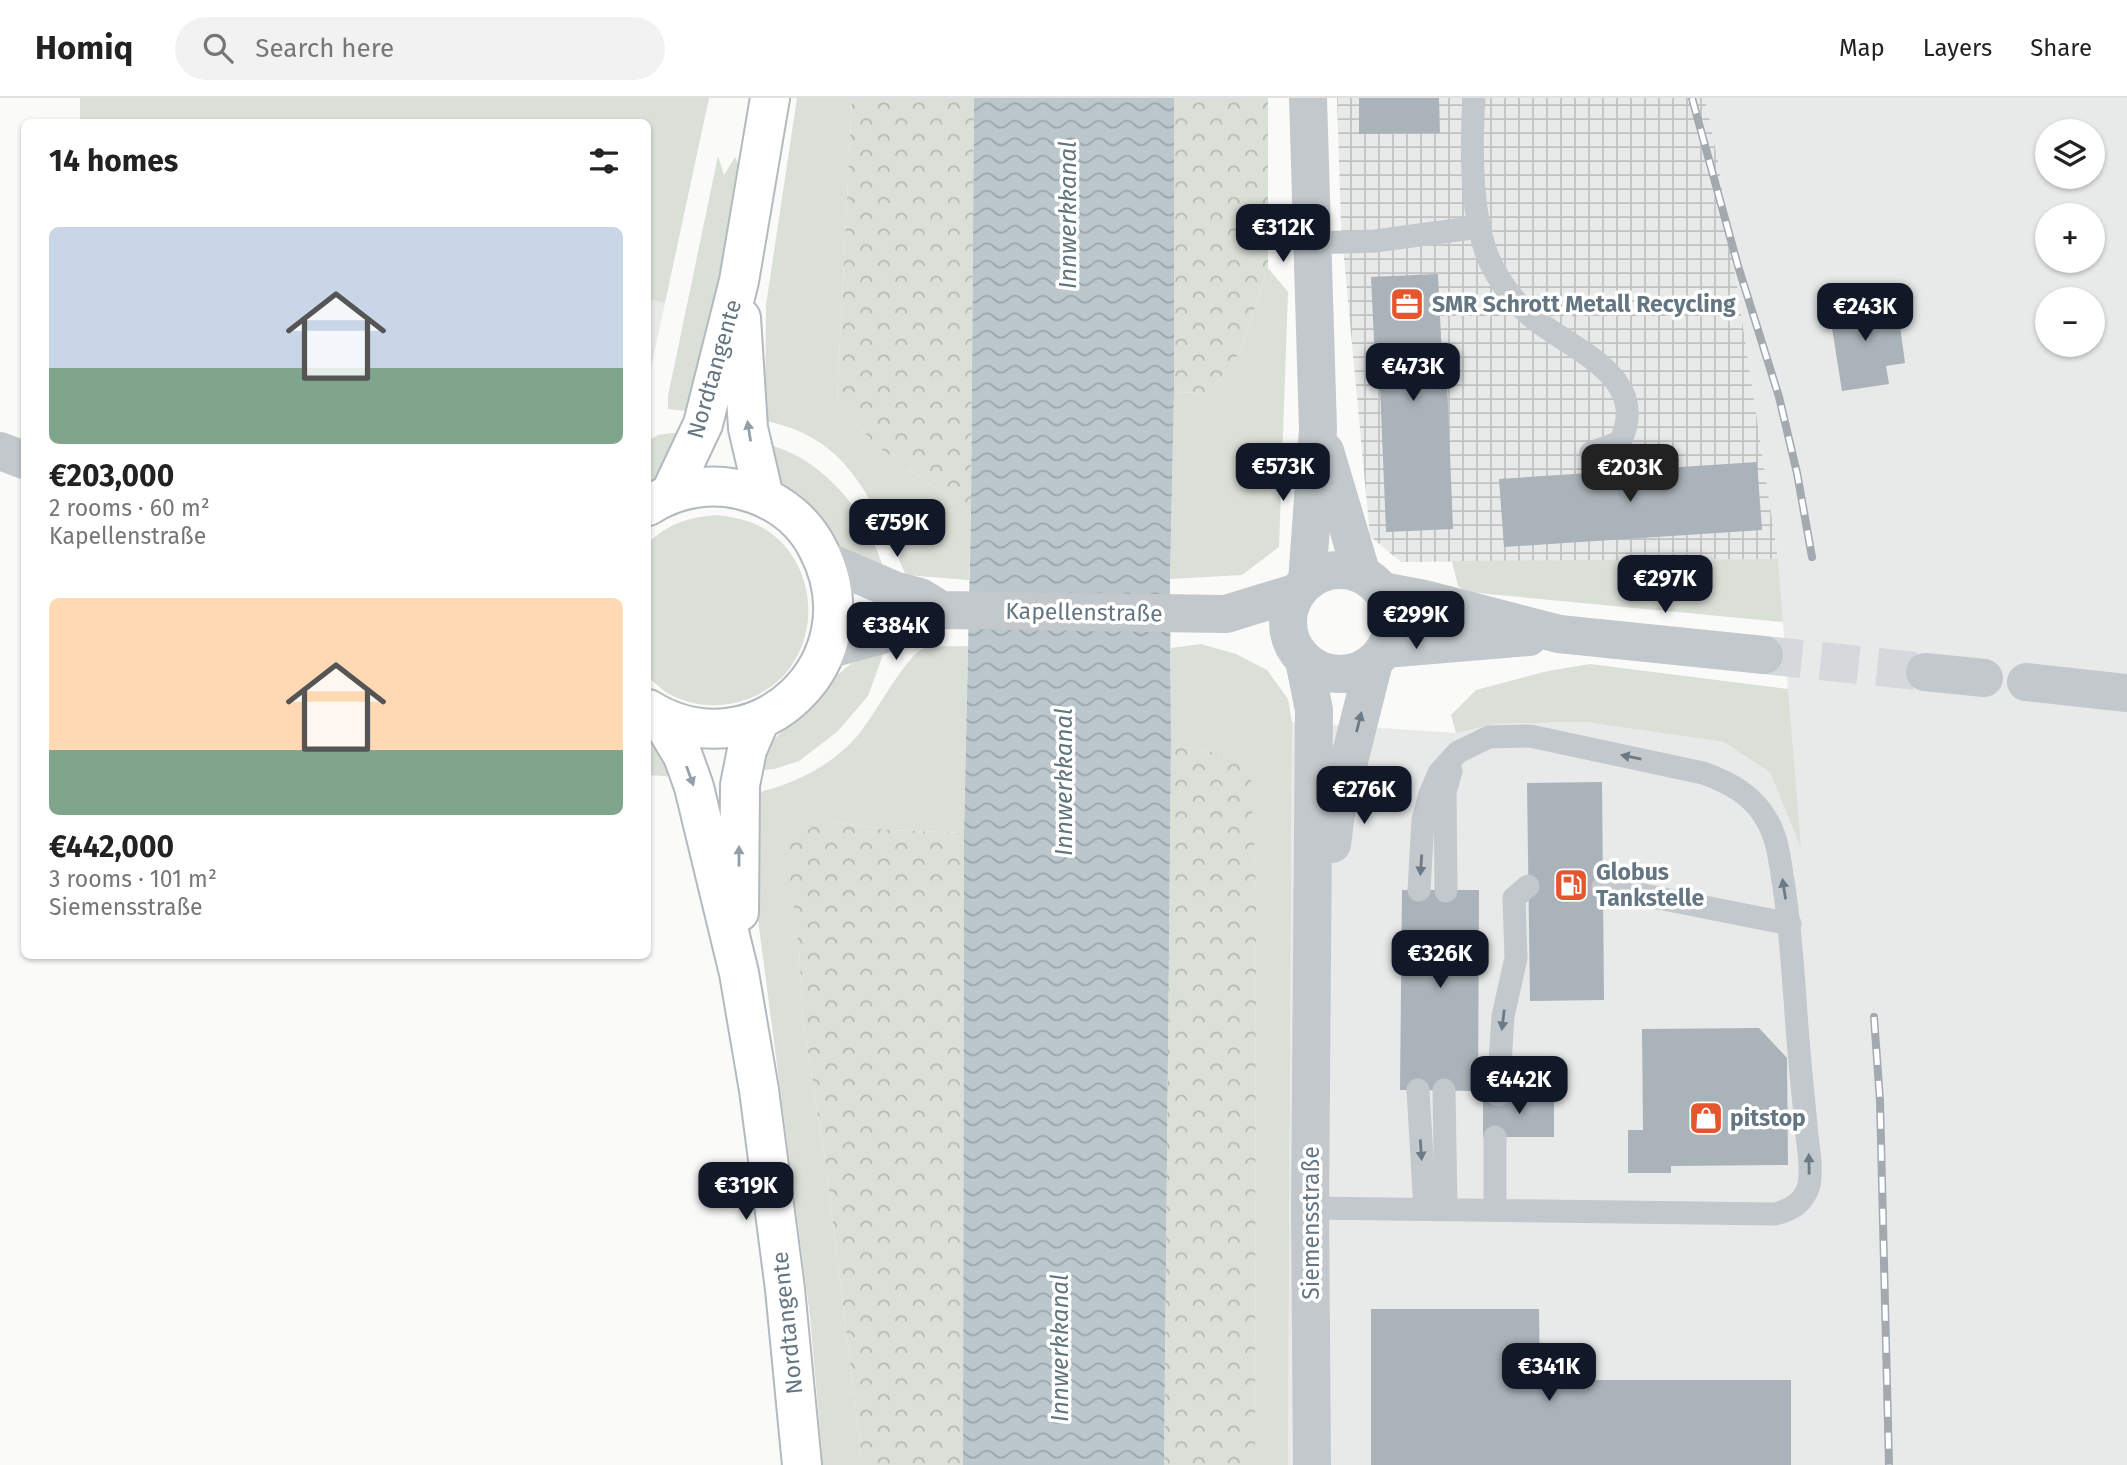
<!DOCTYPE html>
<html lang="en">
<head>
<meta charset="utf-8">
<style>
  :root { --surface:#fff; --page:#f2f2f2; --text:#222; --muted:#767676; --line:#e0e0e0; --accent:#111827 }
  body { margin:0; font-family:"Fira Sans",sans-serif; background:var(--page); color:var(--text); height:100vh; display:flex; flex-direction:column; font-size:26px; white-space:nowrap }
  * { box-sizing:border-box; margin:0 }
  p { font-size:23px; color:var(--muted) }
  .icon { flex:none; width:38px; height:38px; fill:none; stroke:currentColor; stroke-width:2; stroke-linecap:round; stroke-linejoin:round }
  .map { position:relative; flex:1; overflow:hidden }
  .panel { position:absolute; left:21px; top:21px; width:630px; height:840px; display:flex; flex-direction:column; background:var(--surface); border-radius:10px; box-shadow:0 2px 5px #0004 }
  .panel>* { flex:none }
  .buttons { position:absolute; left:2035px; top:21px; display:grid; gap:14px }
  .buttons a { display:grid; place-items:center; width:70px; height:70px; border-radius:50%; background:var(--surface); box-shadow:0 2px 5px #0004; font-size:35px }
  .price { position:absolute; translate:-50% -60px; padding:0 16px; border-radius:14px; background:var(--accent); color:#fff; font-size:23px; line-height:46px; filter:drop-shadow(0 2px 4px #0008) }
  .price::after { content:''; position:absolute; left:50%; top:42px; width:21px; height:16px; margin-left:-10px; background:inherit; clip-path:polygon(0 0,100% 0,50% 100%) }
  .price.selected { background:#222; color:#fff }
  ul { padding:0; list-style:none }
  li { display:grid; align-content:center; gap:14px; height:371px; padding:0 28px }
  li span { display:grid; place-items:center; height:217px; border-radius:10px; color:#555 }
  li>.icon { margin-inline-start:auto }
  span .icon { width:126px; height:126px; fill:#fffc; stroke-width:1 }
  li b { font-size:30px }
  h2 { display:flex; justify-content:space-between; align-items:center; height:84px; padding:0 28px; font-size:30px }
  header { display:flex; align-items:center; gap:42px; box-sizing:border-box; height:98px; padding:0 35px; background:var(--surface); border-bottom:2px solid var(--line) }
  header strong { font-size:33px }
  nav { display:flex; gap:38px; margin-inline-start:auto; font-size:24px }
  .search { width:490px; height:63px; background:var(--page); display:flex; align-items:center; gap:18px; box-sizing:border-box; padding:0 24px; border-radius:38px; color:var(--muted); font-size:26px }
  .map>svg:first-child { display:block }
</style>
</head>
<body>
<header>
<strong>Homiq</strong>
<div class="search"><svg class="icon" aria-label="search" viewBox="0 0 24 24"><circle cx="10" cy="10" r="6"/><path d="M15 15l6 6"/></svg>Search here</div>
<nav><a>Map</a><a>Layers</a><a>Share</a></nav>
</header>
<div class="map">
<svg width="2127" height="1367" viewBox="0 0 2127 1367">
  <defs>
    <pattern id="industrial-grid" width="8" height="8" patternUnits="userSpaceOnUse" patternTransform="scale(1.75)"><rect width="8" height="8" fill="#e8e9e9"/><path d="M0 4h8M4 0v8" fill="none" stroke="#c0c1c2"/></pattern>
    <pattern id="forest-crowns" width="20" height="18" patternUnits="userSpaceOnUse" patternTransform="scale(1.75)"><rect width="20" height="18" fill="#dadfd7"/><path d="M2 6a3 3 0 1 1 6 0M12 15a3 3 0 1 1 6 0" fill="none" stroke="#b4b9b4"/></pattern>
    <pattern id="water-waves" width="16" height="10" patternUnits="userSpaceOnUse" patternTransform="scale(1.75)"><rect width="16" height="10" fill="#bbc7cb"/><path d="M0 5q4-4 8 0t8 0" fill="none" stroke="#9ca6aa"/></pattern>
  </defs>
  <rect width="100%" height="100%" fill="#fafaf8"/>
  <!-- built -->
  <path fill="#e8e9e9" fill-rule="evenodd" d="M1705,0H2127V1367H1288L1292,624L1456,635L1494,626L1585,624L1724,644L1770,673L1800,747L1778,461L1718,63ZM2048,33H2093V79H2048ZM2048,117H2093V163H2048ZM2048,201H2093V247H2048Z
    M648,201L665,205L648,284Z"/>
  <!-- industrial -->
  <path fill="url(#industrial-grid)" d="M1337,0H1705L1718,63L1778,461L1401,464L1370,438L1341,128Z"/>
  <!-- green -->
  <path fill="#dadfd7" d="M80,0H709L665,205L648,201V24H80Z
    M797,0H852L837,303L875,347L971,415L969,482L906,477C872,405 851,339 765,323L766,207Z
    M718,58L724,77L735,59L741,72L694,314L668,311V298Z
    M1268,170L1288,194L1279,449L1242,477L1170,481L1174,294L1204,295L1221,281L1240,254Z
    M672,335H689L664,373L648,387V343L658,337Z
    M760,345C805,352 846,391 867,430C875,445 880,461 886,476L849,462L782,391Z
    M717,417C732,419 745,421 759,428C807,452 822,517 795,562C773,601 719,618 678,600C666,596 657,587 648,579V445C667,426 690,419 717,417Z
    M1778,461L1783,524L1467,494L1458,488L1452,463Z
    M1201,546L1236,556L1267,572L1288,601L1292,624L1288,1367H1255L1256,790L1249,661L1171,647V550Z
    M968,548L964,735L889,732L822,722L799,850L803,922L826,1067L861,1355V1367H823L810,1218L755,799L752,696C793,687 832,668 859,636C874,618 907,556 924,550C937,547 954,549 968,548Z
    M884,554L868,598L837,634L799,663L774,671L756,673L765,651L831,582L852,565Z
    M1590,566L1788,591L1801,750L1770,674L1724,644L1585,624L1494,626L1456,635L1451,617L1476,592L1548,573Z
    M648,633L680,679L648,677Z"/>
  <!-- forest -->
  <path fill="url(#forest-crowns)" d="M852,0H974L971,415L875,347L837,303Z
    M1174,0H1268V170L1240,254L1221,281L1204,295L1174,294Z
    M1171,647L1250,661L1256,790L1255,1367H1164Z
    M822,722L889,732L964,735L963,1367H861V1355L826,1067L803,922L799,850L786,748Z"/>
  <!-- water -->
  <path fill="url(#water-waves)" d="M974,0H1174V294L1170,481L1171,647L1164,1367H963L964,735L971,415Z"/>
  <!-- building -->
  <path fill="#aab3b9" d="M1359,0H1439L1440,35L1359,36Z
    M1438,176L1442,260H1446L1453,431L1386,434L1379,263H1375L1371,179Z
    M1875,198L1879,217L1898,214L1905,265L1886,268L1889,286L1842,293L1828,205Z
    M1757,364L1762,432L1504,449L1499,381Z
    M1602,684L1604,902L1530,903L1527,685Z
    M1402,792H1479L1478,993L1400,992Z
    M1759,930L1787,960L1788,1067L1671,1068V1075H1628V1032H1643L1642,931Z
    M1554,997V1039H1483V998Z
    M1371,1211H1539L1540,1282H1791V1367H1371Z"/>
  <g fill="none" stroke-linecap="round" stroke-linejoin="round">
    <!-- minor-tunnel -->
    <path stroke="#d5d9db" stroke-width="38" stroke-dasharray="38 19" stroke-linecap="butt" d="M1764,557L1925,574"/>
    <!-- secondary casing -->
    <g stroke="#b3babf" stroke-width="42">
      <path id="secondary" d="M741,220L748,330L764,399
        M670,396L703,326L739,183L770,0
        M648,408C680,387 719,383 755,396C782,406 805,425 818,451C876,562 756,678 648,611
        M659,618L683,658L694,689L739,875L759,992L785,1191L802,1367
        M739,814L740,687L747,652L760,622"/>
    </g>
    <!-- service -->
    <path stroke="#c3c8cc" stroke-width="23" d="M1474,0C1471,48 1470,114 1488,159C1497,181 1514,204 1532,219C1571,252 1652,278 1620,344L1591,355
      M1312,145L1375,143L1479,129
      M1603,789L1790,826
      M1446,793L1445,694L1451,673
      M1418,992L1425,1111
      M1444,992L1446,1111
      M1498,997L1503,918L1516,860L1514,800L1528,788
      M1310,1110L1775,1116C1791,1112 1804,1105 1809,1087C1812,1072 1809,1053 1807,1038C1805,1014 1802,989 1800,964C1794,903 1793,843 1783,783C1780,764 1778,743 1769,726C1755,698 1731,685 1703,675L1530,638L1489,639L1458,654L1439,675L1430,696L1423,722L1419,792
      M1495,1112V1039"/>
    <!-- minor -->
    <path stroke="#c3c8cc" stroke-width="38" d="M1325,353L1362,477
      M824,462L894,492L920,499L941,512
      M1288 524a52 52 0 1 1 104 0a52 52 0 1 1-104 0Z
      M1307,484L1318,331L1308,0
      M1382,493L1424,501L1559,536L1764,557
      M1385,551L1529,539
      M827,552L893,534L941,512L1226,516L1298,494
      M1304,562L1314,612L1310,1110L1312,1367
      M1925,574L1984,580
      M2026,584L2127,595
      M1332,746L1336,715L1374,564"/>
    <!-- tertiary -->
    <path stroke="#c3c8cc" stroke-width="38" d="M0,353L24,362"/>
    <!-- secondary -->
    <use href="#secondary" stroke="#fff" stroke-width="38"/>
    <!-- rail casing -->
    <g stroke="#a2aab0" stroke-width="8">
      <path id="rail" d="M1692,0L1738,168L1779,299L1797,375L1812,459
        M1874,919L1880,1003L1889,1367"/>
    </g>
    <!-- rail -->
    <use href="#rail" stroke="#fff" stroke-width="5" stroke-dasharray="16" stroke-linecap="butt"/>
  </g>
  <!-- one-way arrows -->
  <defs><path id="oneway-solid" d="M-6-.8H1V-3.2L6.5 0L1 3.2V.8H-6Z" transform="scale(1.75)"/></defs>
  <g fill="#939fa8">
    <use href="#oneway-solid" transform="translate(749 333) rotate(-99)"/>
    <use href="#oneway-solid" transform="translate(690 678) rotate(70)"/>
    <use href="#oneway-solid" transform="translate(739 758) rotate(-90)"/>
  </g>
  <g fill="#6a7a87">
    <use href="#oneway-solid" transform="translate(1359 624) rotate(-76)"/>
    <use href="#oneway-solid" transform="translate(1631 659) rotate(-168)"/>
    <use href="#oneway-solid" transform="translate(1421 767) rotate(94)"/>
    <use href="#oneway-solid" transform="translate(1784 791) rotate(-99)"/>
    <use href="#oneway-solid" transform="translate(1503 922) rotate(97)"/>
    <use href="#oneway-solid" transform="translate(1421 1052) rotate(86)"/>
    <use href="#oneway-solid" transform="translate(1809 1066) rotate(-91)"/>
  </g>
  <!-- icons -->
  <defs>
    <g id="office-square" transform="scale(1.75)"><rect x="-9" y="-9" width="18" height="18" rx="4" fill="#e4572e" stroke="#fff"/><path d="M-6-3h4V-5.5h4V-3h4V5H-6ZM-1-4.5V-3h2v-1.5ZM-6 0V1H6V0Z" fill="#fff"/></g>
    <g id="fuel-square" transform="scale(1.75)"><rect x="-9" y="-9" width="18" height="18" rx="4" fill="#e4572e" stroke="#fff"/><path d="M-5.5-6h7V0h2V4h1.3V-2.5L3-4.5l.8-.8L6-3V5H2.5V1h-1V6h-7ZM-4.2-4.7v3.2H.2V-4.7Z" fill="#fff"/></g>
    <g id="shop-square" transform="scale(1.75)"><rect x="-9" y="-9" width="18" height="18" rx="4" fill="#e4572e" stroke="#fff"/><path d="M-5-2.5h2.3a2.7 3.5 0 0 1 5.4 0H5L5.5 6h-11ZM-1.5-2.5h3a1.5 2.3 0 0 0-3 0Z" fill="#fff"/></g>
  </defs>
  <g fill-rule="evenodd">
    <use href="#office-square" x="1407" y="206"/>
    <use href="#fuel-square" x="1571" y="787"/>
    <use href="#shop-square" x="1706" y="1020"/>
  </g>
  <g text-anchor="middle" dominant-baseline="central" stroke-width="7" stroke-linejoin="round" paint-order="stroke">
    <!-- poi labels -->
    <g font-size="23" font-weight="bold" fill="#657683" stroke="#fff" text-anchor="start">
      <text x="1432" y="206">SMR Schrott Metall Recycling</text>
      <text x="1596" y="774">Globus<tspan x="1596" dy="26">Tankstelle</tspan></text>
      <text x="1730" y="1020">pitstop</text>
    </g>
    <!-- street labels -->
    <g font-size="23" fill="#657683" stroke="#fff">
      <text transform="translate(714 271) rotate(-74)">Nordtangente</text>
      <text transform="translate(1084 514) rotate(1)">Kapellenstraße</text>
      <text transform="translate(1311 1125) rotate(-90)">Siemensstraße</text>
      <text transform="translate(787 1225) rotate(-96)">Nordtangente</text>
    </g>
    <!-- water labels -->
    <g font-size="24" font-style="italic" fill="#60757c" stroke="#fff">
      <text transform="translate(1068 117) rotate(-90)">Innwerkkanal</text>
      <text transform="translate(1064 684) rotate(-90)">Innwerkkanal</text>
      <text transform="translate(1060 1250) rotate(-90)">Innwerkkanal</text>
    </g>
  </g>
</svg>
<div class="buttons">
<a><svg class="icon" aria-label="layers" viewBox="0 0 24 24"><path d="M12 4l9 5-9 5-9-5zM3 14l9 5 9-5"/></svg></a>
<a>+</a>
<a>−</a>
</div>
<b class="price" style="left:1283px;top:166px">€312K</b>
<b class="price" style="left:1865px;top:245px">€243K</b>
<b class="price" style="left:1413px;top:305px">€473K</b>
<b class="price" style="left:1283px;top:405px">€573K</b>
<b class="price selected" style="left:1630px;top:406px">€203K</b>
<b class="price" style="left:897px;top:461px">€759K</b>
<b class="price" style="left:1665px;top:517px">€297K</b>
<b class="price" style="left:1416px;top:553px">€299K</b>
<b class="price" style="left:896px;top:564px">€384K</b>
<b class="price" style="left:1364px;top:728px">€276K</b>
<b class="price" style="left:1440px;top:892px">€326K</b>
<b class="price" style="left:1519px;top:1018px">€442K</b>
<b class="price" style="left:746px;top:1124px">€319K</b>
<b class="price" style="left:1549px;top:1305px">€341K</b>
<section class="panel">
<h2>14 homes<svg class="icon" aria-label="filters" viewBox="0 0 24 24"><path d="M4 7h16M4 17h16"/><circle cx="9" cy="7" r="2"/><circle cx="15" cy="17" r="2"/></svg></h2>
<ul>
<li><span style="background:linear-gradient(#c9d6e8 65%,#7fa58c 0)"><svg class="icon" aria-label="home" viewBox="0 0 24 24"><path d="M3 11l9-7 9 7M6 9v11h12V9"/></svg></span><div><b>€203,000</b><p>2 rooms · 60 m²</p><p>Kapellenstraße</p></div></li>
<li><span style="background:linear-gradient(#ffd9b3 70%,#7fa58c 0)"><svg class="icon" aria-label="home" viewBox="0 0 24 24"><path d="M3 11l9-7 9 7M6 9v11h12V9"/></svg></span><div><b>€442,000</b><p>3 rooms · 101 m²</p><p>Siemensstraße</p></div></li>
</ul>
</section>
</div>
</body>
</html>
